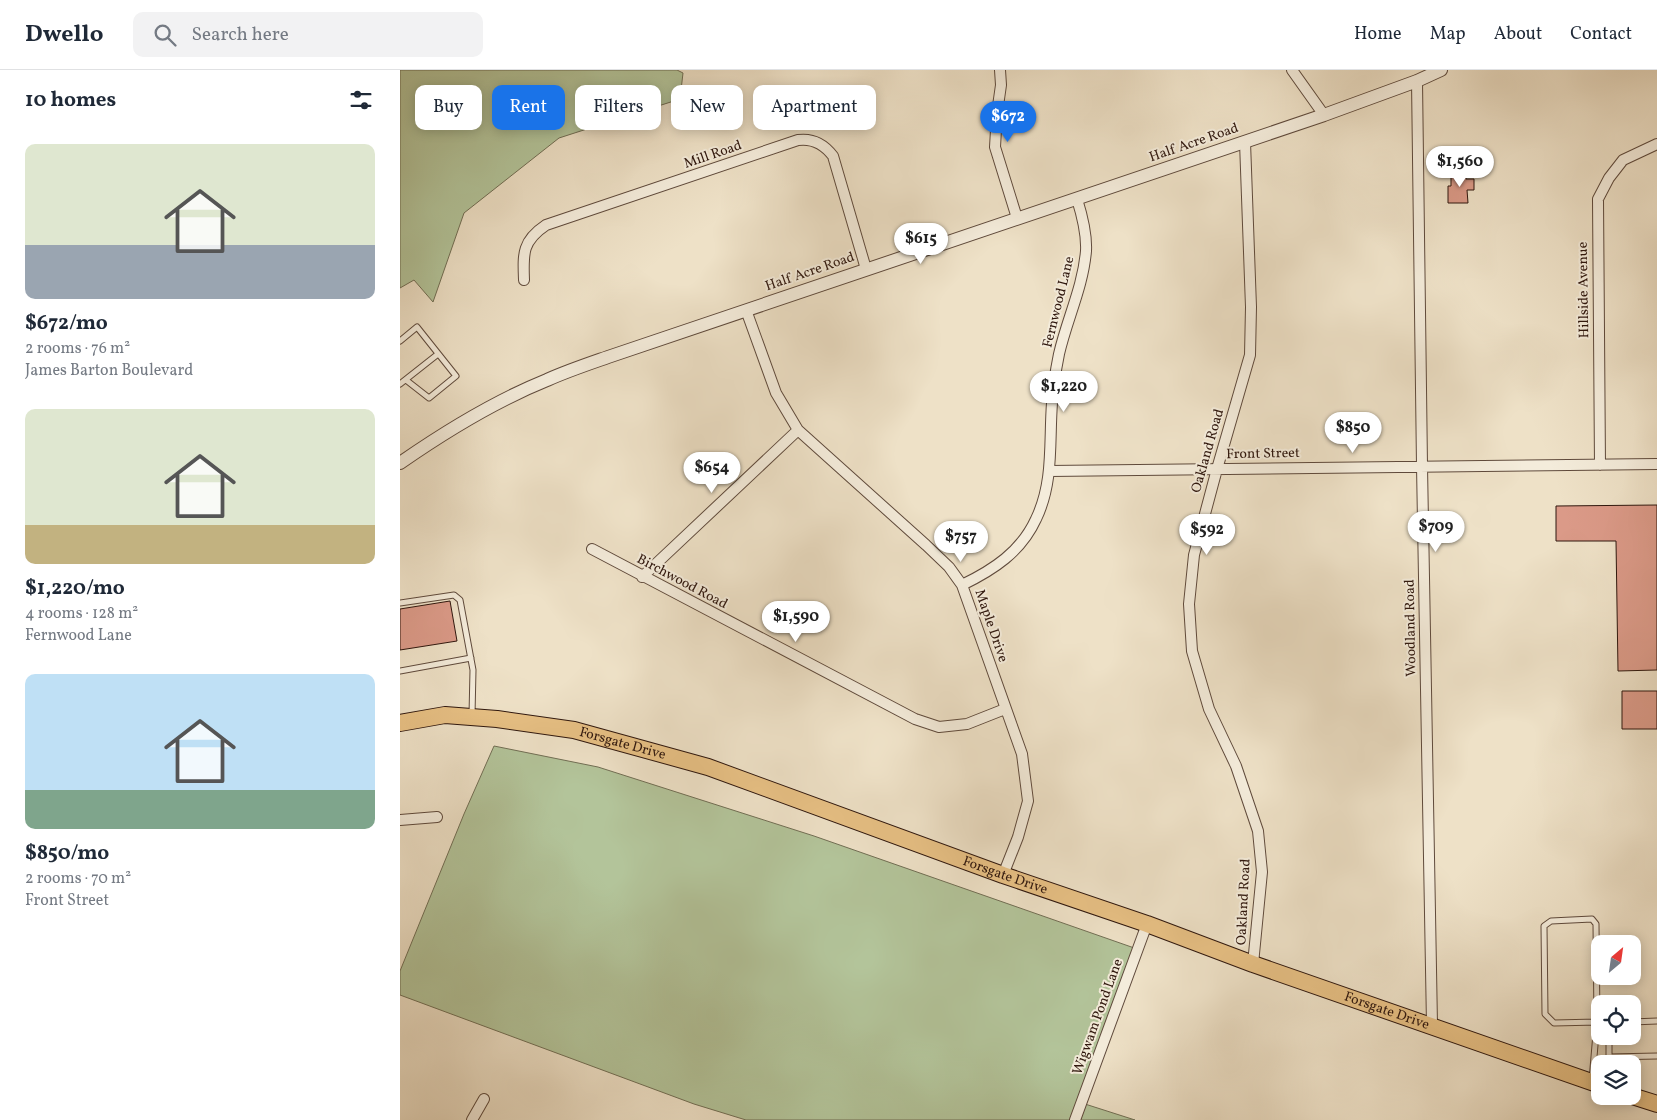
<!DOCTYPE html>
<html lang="en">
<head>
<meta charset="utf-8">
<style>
  :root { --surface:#fff; --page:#f2f2f3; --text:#1f2937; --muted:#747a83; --line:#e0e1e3; --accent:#1a73e8 }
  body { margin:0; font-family:Vollkorn,serif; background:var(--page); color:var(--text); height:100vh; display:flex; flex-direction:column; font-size:19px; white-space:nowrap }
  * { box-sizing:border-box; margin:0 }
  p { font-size:16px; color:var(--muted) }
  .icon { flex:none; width:28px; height:28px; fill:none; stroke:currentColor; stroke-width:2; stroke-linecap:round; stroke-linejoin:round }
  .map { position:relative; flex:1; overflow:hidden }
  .drawer { display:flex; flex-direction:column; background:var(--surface); width:400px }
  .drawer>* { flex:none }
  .hud { position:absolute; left:15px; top:15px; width:475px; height:45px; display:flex; gap:10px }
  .needle { width:32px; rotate:29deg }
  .buttons { position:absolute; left:1191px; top:865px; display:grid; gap:10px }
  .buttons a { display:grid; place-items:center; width:50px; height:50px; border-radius:10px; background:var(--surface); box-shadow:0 2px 12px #0003; font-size:25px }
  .price { position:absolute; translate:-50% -42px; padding:0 11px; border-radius:18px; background:#fff; color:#222; font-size:16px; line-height:32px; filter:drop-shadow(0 1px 2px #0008) }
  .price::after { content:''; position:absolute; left:50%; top:30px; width:15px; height:11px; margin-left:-8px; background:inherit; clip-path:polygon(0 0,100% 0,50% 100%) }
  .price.selected { background:var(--accent); color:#fff }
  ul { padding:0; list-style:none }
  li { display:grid; align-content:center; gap:10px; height:265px; padding:0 25px }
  li span { display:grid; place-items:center; height:155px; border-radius:10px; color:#555 }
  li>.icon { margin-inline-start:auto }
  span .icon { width:90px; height:90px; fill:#fffc; stroke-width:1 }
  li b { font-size:21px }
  h2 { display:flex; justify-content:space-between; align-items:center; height:60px; padding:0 25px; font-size:21px }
  .tag { padding:0 18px; border-radius:10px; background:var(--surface); box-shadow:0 2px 12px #0003; font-size:18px; line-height:45px }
  .tag.selected { background:var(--accent); color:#fff }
  header { display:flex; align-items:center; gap:30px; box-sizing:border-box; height:70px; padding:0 25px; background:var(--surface); border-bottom:1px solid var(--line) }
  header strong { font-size:24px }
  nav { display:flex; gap:28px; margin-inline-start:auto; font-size:18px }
  .search { width:350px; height:45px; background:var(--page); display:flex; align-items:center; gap:12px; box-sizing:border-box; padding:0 18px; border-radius:10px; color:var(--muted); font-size:19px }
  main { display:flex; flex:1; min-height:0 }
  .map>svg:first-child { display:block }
</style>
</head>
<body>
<header>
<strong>Dwello</strong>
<div class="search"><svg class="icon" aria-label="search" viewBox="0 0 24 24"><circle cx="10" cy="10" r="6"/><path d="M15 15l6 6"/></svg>Search here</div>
<nav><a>Home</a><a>Map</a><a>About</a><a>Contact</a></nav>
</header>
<main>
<section class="drawer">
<h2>10 homes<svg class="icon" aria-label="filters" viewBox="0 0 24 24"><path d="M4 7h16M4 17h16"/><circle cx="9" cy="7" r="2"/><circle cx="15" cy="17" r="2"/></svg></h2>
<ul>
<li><span style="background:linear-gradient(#dfe7d0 65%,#9aa5b1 0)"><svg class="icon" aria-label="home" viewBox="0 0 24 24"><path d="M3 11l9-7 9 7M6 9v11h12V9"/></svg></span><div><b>$672/mo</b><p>2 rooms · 76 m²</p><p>James Barton Boulevard</p></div></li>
<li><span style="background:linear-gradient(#dfe7d0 75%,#c2b280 0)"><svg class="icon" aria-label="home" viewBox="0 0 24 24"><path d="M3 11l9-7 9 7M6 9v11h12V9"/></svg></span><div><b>$1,220/mo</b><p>4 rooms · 128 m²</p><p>Fernwood Lane</p></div></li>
<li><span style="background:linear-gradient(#bfe0f5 75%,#7fa58c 0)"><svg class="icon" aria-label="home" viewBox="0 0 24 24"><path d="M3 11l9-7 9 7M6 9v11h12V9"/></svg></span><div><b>$850/mo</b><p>2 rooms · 70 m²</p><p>Front Street</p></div></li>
</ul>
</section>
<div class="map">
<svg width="1257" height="1050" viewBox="0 0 1257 1050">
  <rect width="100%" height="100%" fill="#eee1c7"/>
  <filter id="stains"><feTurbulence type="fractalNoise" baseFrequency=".004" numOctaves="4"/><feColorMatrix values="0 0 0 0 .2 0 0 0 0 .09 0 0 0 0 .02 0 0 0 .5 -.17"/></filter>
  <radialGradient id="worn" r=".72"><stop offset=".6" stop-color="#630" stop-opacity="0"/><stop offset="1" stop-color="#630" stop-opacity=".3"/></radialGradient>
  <!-- green -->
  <path fill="#b3c49a" stroke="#716e54" d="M0,0H277L283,3L280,29L159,68L64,143L33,232L14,210L0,218Z
    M94,676L198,697L414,766L740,880L685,1034L735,1050H346L294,1034L0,925V901L64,744Z"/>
  <!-- building -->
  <path fill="#db9a88" stroke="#2f170e" d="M1051,101H1066V109H1074V120H1067L1068,133H1048V116H1051Z
    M1257,435V600L1218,601L1216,471H1156V436Z
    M50,531L57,571L0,580V539Z
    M1222,621H1257V659H1222Z"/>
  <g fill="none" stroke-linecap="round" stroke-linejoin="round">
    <!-- service casing -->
    <g stroke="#5f4a3c" stroke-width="7">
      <path id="service" d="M0,271L17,257L56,306L29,328L6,310
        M0,314L38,284
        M0,533L54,525L60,530L73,600L72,645
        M0,601L71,588
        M1232,952L1257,951
        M1209,966V987L1257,986
        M1192,1010L1197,952L1196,854L1192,849L1151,851L1144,856L1145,944L1154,953L1197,952H1200"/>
    </g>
    <!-- minor casing -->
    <g stroke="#5f4a3c" stroke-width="12">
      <path id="minor" d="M600,0L601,15L597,43L595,77L617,148
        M892,0L924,45
        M1017,11L1022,396L1032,955
        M845,72L851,237L850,285L817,399L794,485L789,534L792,581L809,639L836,696L858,761L862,802L853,894
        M124,210C123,184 122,171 146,155L398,70C413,68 424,74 433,86L466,199
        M346,240L376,323L398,360L526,475L549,497L562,515L622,684L628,731L618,767L603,805
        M1200,395L1198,129L1209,108L1223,90L1257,74
        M649,401L1257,394
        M192,479L515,649L539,657L567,654L605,639
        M242,507L398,360
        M562,515C593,500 621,482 636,449C654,412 649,372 652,333C653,317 656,299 659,284C667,249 683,217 686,181C687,163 682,145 677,129
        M0,750L37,747
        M72,1050L84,1029
        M675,1050L747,854"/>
    </g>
    <!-- tertiary casing -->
    <g stroke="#5f4a3c" stroke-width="14">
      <path id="tertiary" d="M0,393C46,361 95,331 147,310C167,301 188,294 208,287L924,45L1017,11L1041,0"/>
    </g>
    <!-- primary casing -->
    <g stroke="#2f170e" stroke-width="18">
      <g id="primary">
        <path id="s1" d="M0,653L45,645L97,649L174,660L308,697L603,805L747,854L853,894L1200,1015"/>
        <path d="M1232,1026L1257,1034"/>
      </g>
    </g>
    <!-- service -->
    <use href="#service" stroke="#f4ecdb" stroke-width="5"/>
    <!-- minor -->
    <use href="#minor" stroke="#f4ecdb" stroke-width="10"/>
    <!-- tertiary -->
    <use href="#tertiary" stroke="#f4ecdb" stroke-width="12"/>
    <!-- primary -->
    <use href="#primary" stroke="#e7c084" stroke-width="16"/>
  </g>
  <g text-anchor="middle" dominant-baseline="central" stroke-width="4" stroke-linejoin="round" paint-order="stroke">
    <!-- street labels -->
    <g font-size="14" fill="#2f170e" stroke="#f4ecdb">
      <text transform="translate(794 73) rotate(-19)">Half Acre Road</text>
      <text transform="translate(313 85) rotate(-19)">Mill Road</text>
      <text transform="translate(410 202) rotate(-19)">Half Acre Road</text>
      <text transform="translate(1184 220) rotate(-91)">Hillside Avenue</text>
      <text transform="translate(659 232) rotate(-76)">Fernwood Lane</text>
      <text transform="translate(808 381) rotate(-74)">Oakland Road</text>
      <text transform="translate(863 384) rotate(-1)">Front Street</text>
      <text transform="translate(282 512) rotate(28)">Birchwood Road</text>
      <text transform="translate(591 556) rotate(71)">Maple Drive</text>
      <text transform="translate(1011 558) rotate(-91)">Woodland Road</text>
      <text stroke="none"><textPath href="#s1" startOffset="226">Forsgate Drive</textPath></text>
      <text stroke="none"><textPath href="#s1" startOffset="631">Forsgate Drive</textPath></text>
      <text transform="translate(844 832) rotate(-87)">Oakland Road</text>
      <text stroke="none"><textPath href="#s1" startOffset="1036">Forsgate Drive</textPath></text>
      <text transform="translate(698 947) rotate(-70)">Wigwam Pond Lane</text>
    </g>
  </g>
  <rect width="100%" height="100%" filter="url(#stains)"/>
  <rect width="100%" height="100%" fill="url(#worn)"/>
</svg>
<div class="buttons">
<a><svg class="needle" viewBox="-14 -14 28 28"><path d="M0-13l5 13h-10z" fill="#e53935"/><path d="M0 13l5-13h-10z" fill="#747a83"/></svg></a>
<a><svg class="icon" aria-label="locate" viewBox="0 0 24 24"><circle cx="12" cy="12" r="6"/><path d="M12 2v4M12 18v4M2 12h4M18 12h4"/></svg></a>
<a><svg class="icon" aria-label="layers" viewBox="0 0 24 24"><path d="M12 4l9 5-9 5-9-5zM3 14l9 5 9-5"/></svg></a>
</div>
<b class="price selected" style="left:608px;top:73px">$672</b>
<b class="price" style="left:1060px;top:118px">$1,560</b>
<b class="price" style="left:521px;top:195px">$615</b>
<b class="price" style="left:664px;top:343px">$1,220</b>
<b class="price" style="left:953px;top:384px">$850</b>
<b class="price" style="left:312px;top:424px">$654</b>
<b class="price" style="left:1036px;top:483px">$709</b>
<b class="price" style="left:807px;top:486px">$592</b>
<b class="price" style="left:561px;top:493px">$757</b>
<b class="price" style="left:396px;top:573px">$1,590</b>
<div class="hud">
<a class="tag">Buy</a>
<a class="tag selected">Rent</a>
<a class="tag">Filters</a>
<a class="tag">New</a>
<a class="tag">Apartment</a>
</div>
</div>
</main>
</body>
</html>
